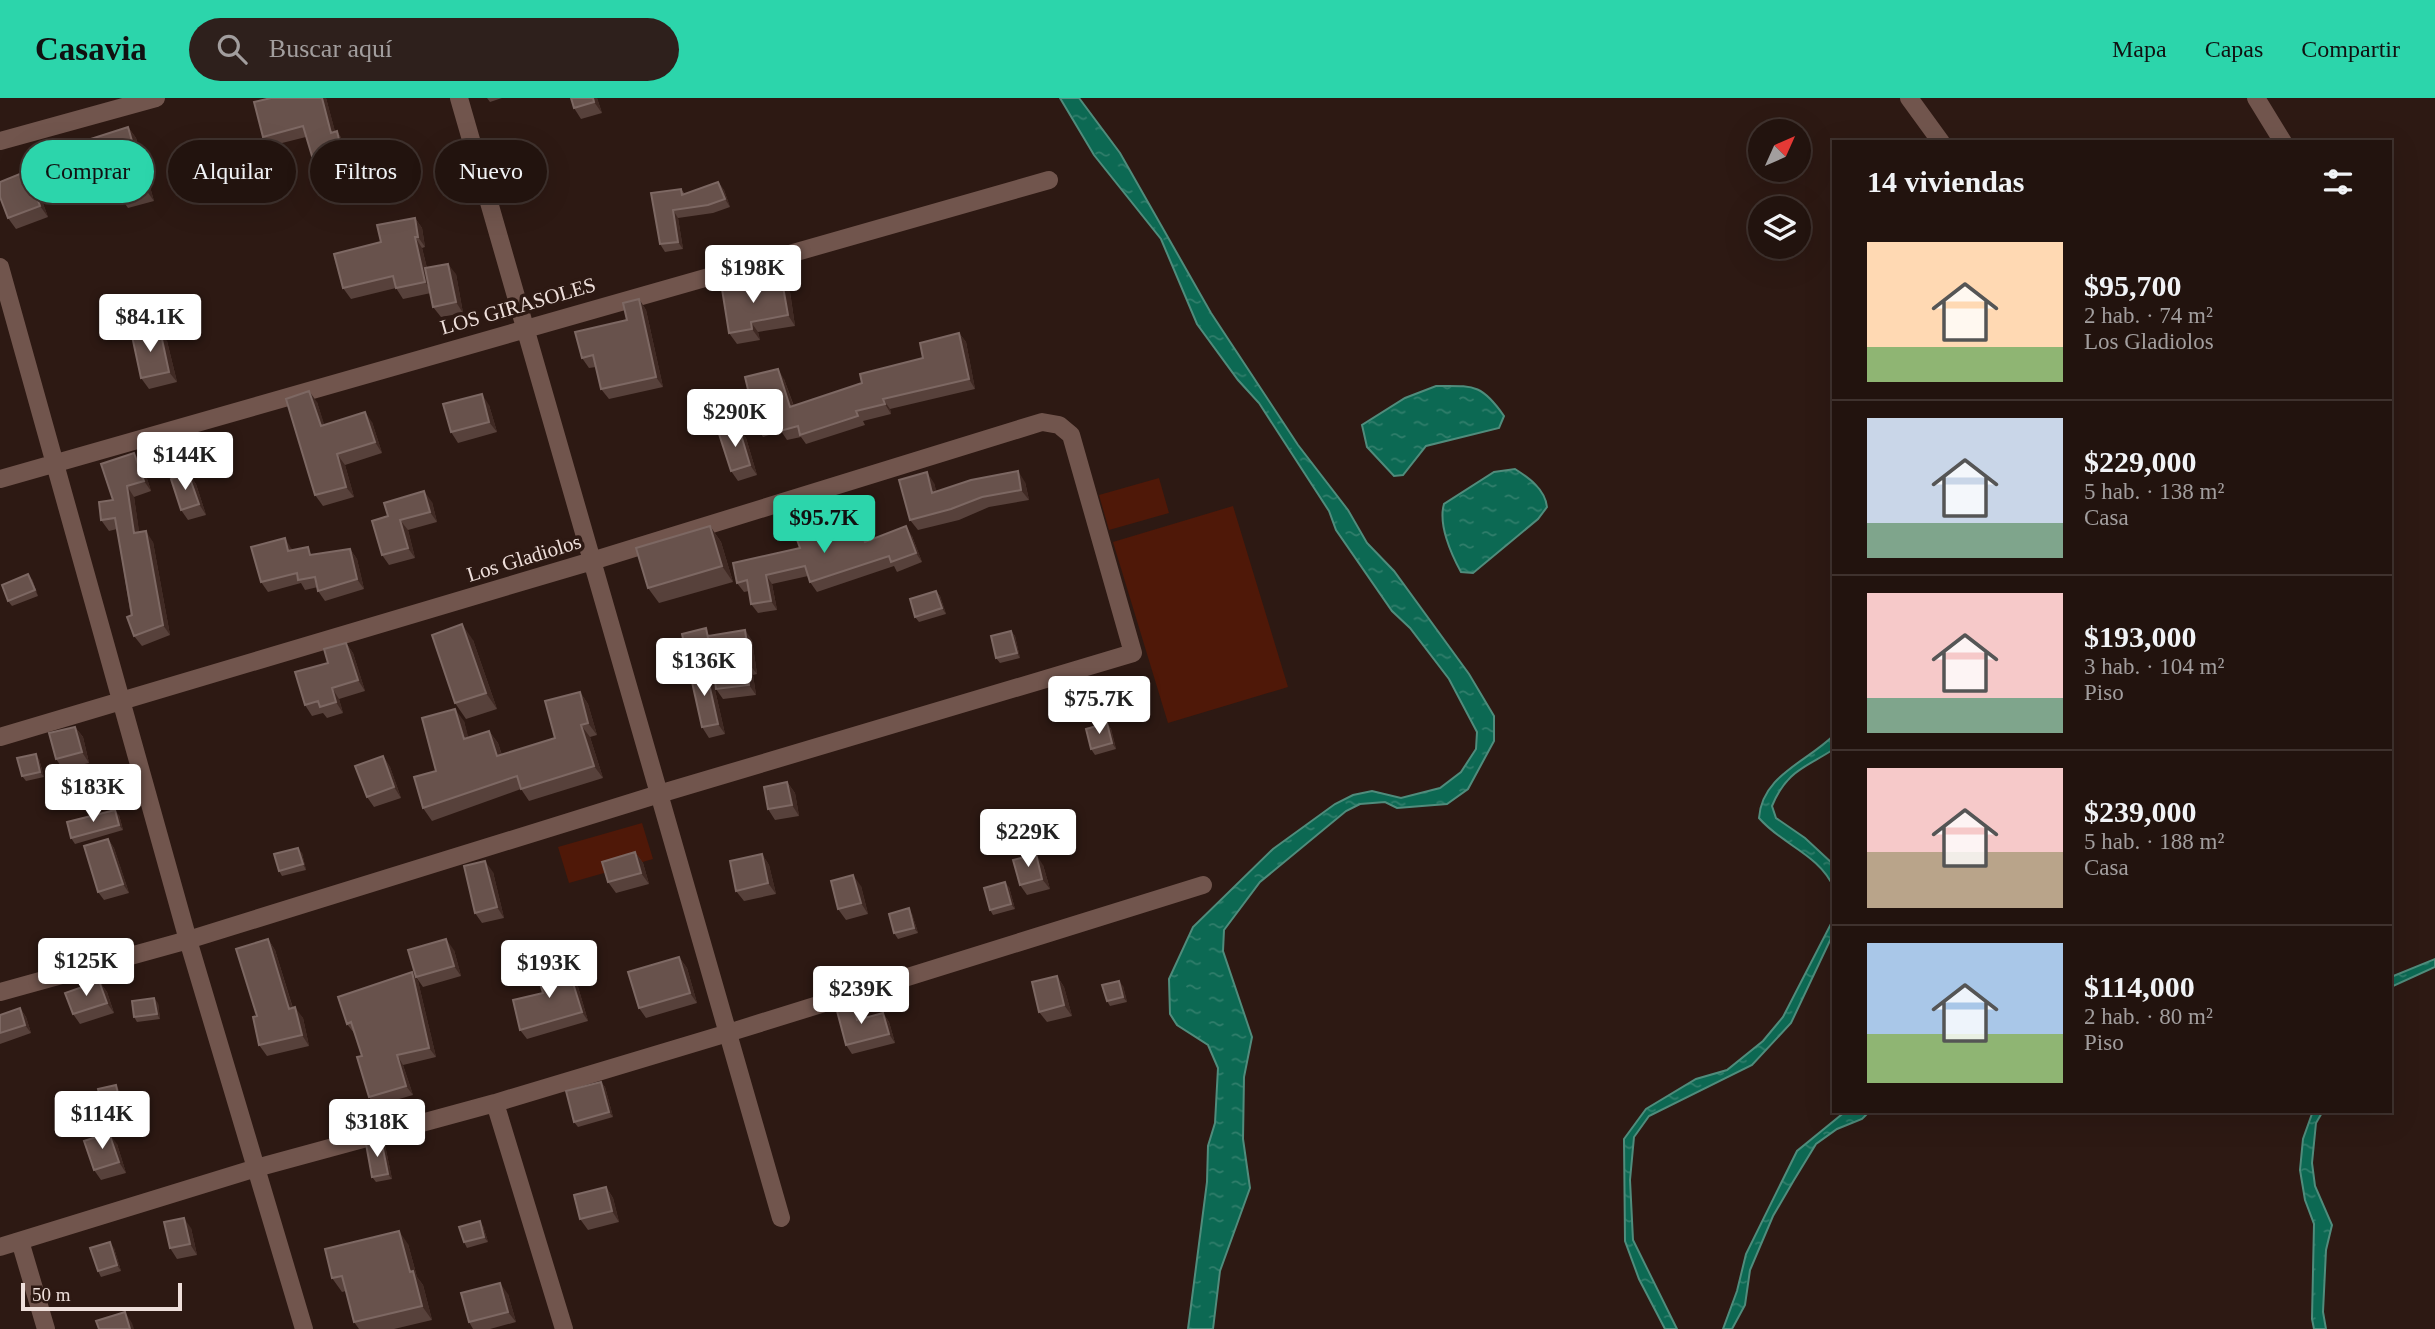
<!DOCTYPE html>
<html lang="es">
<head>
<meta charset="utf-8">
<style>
  :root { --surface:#22130e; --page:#2e201c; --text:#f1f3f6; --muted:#a29e9e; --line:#3f322e; --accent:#2cd5ab }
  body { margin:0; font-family:Georgia,serif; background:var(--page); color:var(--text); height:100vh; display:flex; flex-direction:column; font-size:26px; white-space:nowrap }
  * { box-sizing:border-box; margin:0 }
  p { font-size:23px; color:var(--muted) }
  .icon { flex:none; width:38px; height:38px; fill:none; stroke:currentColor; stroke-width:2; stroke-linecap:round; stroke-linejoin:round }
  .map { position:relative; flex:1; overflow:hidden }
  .drawer { position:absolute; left:1832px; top:42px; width:560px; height:973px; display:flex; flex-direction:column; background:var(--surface); border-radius:0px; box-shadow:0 7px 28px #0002,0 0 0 2px var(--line) }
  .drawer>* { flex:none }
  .banner { position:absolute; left:21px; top:42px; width:665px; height:63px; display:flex; gap:14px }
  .needle { width:46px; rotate:45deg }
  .buttons { position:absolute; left:1748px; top:21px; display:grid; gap:14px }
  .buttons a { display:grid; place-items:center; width:63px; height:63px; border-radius:50%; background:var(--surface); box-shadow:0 7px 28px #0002,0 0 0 2px var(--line); font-size:35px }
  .scale { position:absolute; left:21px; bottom:18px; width:161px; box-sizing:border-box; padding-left:7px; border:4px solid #eedfdb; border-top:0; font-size:19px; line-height:24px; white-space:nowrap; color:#eedfdb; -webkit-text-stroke:5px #2d1913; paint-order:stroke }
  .price { position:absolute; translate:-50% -60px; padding:0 16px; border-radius:7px; background:#fff; color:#222; font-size:23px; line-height:46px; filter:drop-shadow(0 2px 4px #0008) }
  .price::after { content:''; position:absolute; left:50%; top:42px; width:21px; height:16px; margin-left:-10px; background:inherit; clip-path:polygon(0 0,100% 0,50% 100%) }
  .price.current { background:var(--accent); color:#111 }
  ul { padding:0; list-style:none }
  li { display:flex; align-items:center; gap:21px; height:175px; padding:0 35px }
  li+li { border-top:2px solid var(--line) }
  li span { display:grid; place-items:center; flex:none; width:196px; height:140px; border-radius:0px; color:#555 }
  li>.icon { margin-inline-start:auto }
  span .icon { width:84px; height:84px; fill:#fffc; stroke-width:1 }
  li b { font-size:30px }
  h2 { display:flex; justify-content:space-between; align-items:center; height:84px; padding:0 35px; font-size:30px }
  .chip { padding:0 24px; border-radius:32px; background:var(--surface); box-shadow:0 7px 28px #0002,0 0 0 2px var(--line); font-size:24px; line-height:63px }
  .chip.current { background:var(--accent); color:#111 }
  header { display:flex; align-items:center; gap:42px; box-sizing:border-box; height:98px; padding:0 35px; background:var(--accent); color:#111 }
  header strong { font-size:33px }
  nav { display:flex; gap:38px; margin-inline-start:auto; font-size:24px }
  .search { width:490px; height:63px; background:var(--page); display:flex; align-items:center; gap:18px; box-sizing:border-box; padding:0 24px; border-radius:38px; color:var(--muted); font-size:26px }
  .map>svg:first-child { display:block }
</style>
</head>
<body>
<header>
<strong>Casavia</strong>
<div class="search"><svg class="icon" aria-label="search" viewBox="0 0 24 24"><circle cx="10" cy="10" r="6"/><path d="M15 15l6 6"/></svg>Buscar aquí</div>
<nav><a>Mapa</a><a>Capas</a><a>Compartir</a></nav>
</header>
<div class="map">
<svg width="2435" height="1231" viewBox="0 0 2435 1231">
  <defs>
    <pattern id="water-ripples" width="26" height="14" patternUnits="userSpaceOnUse" patternTransform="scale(1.75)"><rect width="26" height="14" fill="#0c6953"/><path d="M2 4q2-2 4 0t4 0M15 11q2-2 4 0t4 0" fill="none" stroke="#307e6b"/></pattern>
  </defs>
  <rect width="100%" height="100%" fill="#2d1913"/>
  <!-- green -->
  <path fill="#4f1808" d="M1159,380L1169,415L1109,432L1099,397Z
    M1233,408L1288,589L1168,625L1113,444Z
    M642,725L653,761L569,785L558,749Z"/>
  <!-- water -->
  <path fill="url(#water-ripples)" stroke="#508c7c" stroke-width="2" d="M1060,0H1079L1120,55L1211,215L1298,347L1348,412L1367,445L1394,473L1469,576L1494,618V643L1468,691L1447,706L1397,710L1385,704L1360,706L1346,713L1260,784L1224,832L1223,853L1252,939L1244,979L1243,1041L1250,1090L1220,1173L1213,1231H1188L1207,1084L1208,1048L1215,1025L1218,970L1208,947L1177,927L1170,916L1169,881L1193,829L1273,751L1335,706L1353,697L1372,693L1401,700L1440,690L1461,674L1476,651L1477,634L1449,581L1410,530L1392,513L1336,432L1329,413L1259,305L1238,282L1197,226L1161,141L1094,57Z
    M1436,288C1473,288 1481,285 1504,318L1499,330L1426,348L1403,377L1394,378L1367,349L1362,327L1405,300Z
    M1515,371C1529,380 1545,391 1547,409L1538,421L1473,475L1461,474C1451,456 1438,426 1444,406L1494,374Z
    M1834,637V651C1805,670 1787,672 1772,708L1776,720L1805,740L1834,767V790C1819,756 1782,747 1759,720C1762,677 1807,664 1834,637Z
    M1834,820V834L1791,925L1752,967L1649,1018L1634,1039L1630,1082L1633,1142L1677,1231H1665L1639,1181L1625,1143L1624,1041L1646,1011L1696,981L1727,972L1763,943L1783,919Z
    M2435,861V869L2391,889V879Z
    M1846,1013H1870L1862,1021L1837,1031L1816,1046L1794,1082L1773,1118L1750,1172L1745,1207L1732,1231H1723L1737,1193L1746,1156L1797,1053Z
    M2313,1013H2323L2316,1025L2312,1065L2315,1088L2332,1127L2326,1152L2323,1214L2326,1231H2314L2312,1221L2314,1126L2305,1102L2300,1072L2303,1041Z"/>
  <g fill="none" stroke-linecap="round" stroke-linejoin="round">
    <!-- minor -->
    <path stroke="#71554d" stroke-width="18" d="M459,0L781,1120
      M1909,0L1941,44
      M2256,0L2283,44
      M0,43L156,0
      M0,169L188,842L304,1231
      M0,381L1049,82
      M0,639L592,463L1042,324L1059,327L1071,337L1133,555L659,696L188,842L0,894
      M495,1005L564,1231
      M20,1143L46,1231
      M0,1149L256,1070L495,1005L728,935L1203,787"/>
  </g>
  <!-- wall -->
  <path fill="#57413b" d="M271,0H326L335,34L337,33L343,43L348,59L318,68L312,58L306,39L270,48L263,39Z
    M487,0H502L490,4Z
    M571,0H597L602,15L581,21L574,10Z
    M128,29L136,40L154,103L128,110L121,100L116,82L83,92L76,81Z
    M27,73L35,84L48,119L16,131L8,120Z
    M718,84L724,92L730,109L713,115L678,120L683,151L665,154L660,146L681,91L685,96Z
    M415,120L422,130L425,149L422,150L427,170L456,176L463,215L441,219L433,209L431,195L403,201L396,190L351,201L343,190L381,144Z
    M744,187L746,189L790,194L795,228L758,234L760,242L737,246L729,235Z
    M639,201L646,212L663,289L609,301L601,291L596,269L589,270L582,260L627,222Z
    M959,235L966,244L975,291L890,311L891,316L863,323L865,327L806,346L801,339L787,342L781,333L763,339L757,329L784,281L794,308L862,285L923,260Z
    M167,243L177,284L149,291L141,280Z
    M317,304L324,327L372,324L382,355L345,367L354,399L323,408L315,397Z
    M489,307L497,334L458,345L451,334Z
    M739,330L746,340L757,377L738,383L731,373Z
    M142,365L151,393L134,399L139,434L153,444L170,537L142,548L134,538L117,431L109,433L101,422Z
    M188,375L196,386L206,417L188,422L181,412Z
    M1025,384L1029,402L989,409L959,422L918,432L910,422L934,385L936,393Z
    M432,404L437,424L408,432L415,460L389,467L382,457L372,423Z
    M855,413L862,423L868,442L912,438L922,464L897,474L894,468L817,494L810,484L808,478L772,486L777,512L758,515L751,506L749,493L744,494L737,485L800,450L836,426Z
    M710,428L721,444L733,484L659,505L648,490Z
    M291,450L292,452L314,457L350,451L357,461L364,491L325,503L318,493V489L305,492L301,485L268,494L261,484Z
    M32,481L38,498L12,508L8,503Z
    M936,493L940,498L946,516L919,524L915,519Z
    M1011,533L1015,538L1020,560L1000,565L996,560Z
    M709,536L710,538L752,542L757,576L753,577L756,597L723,601L716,591L711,556L690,560L686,555Z
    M473,542L497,611L466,621L455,605Z
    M346,545L353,555L365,593L339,601L343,615L327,620L323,615L312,618L305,607L328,565Z
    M706,572L713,583L725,636L709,640L702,629Z
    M580,594L588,606L597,637L590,639L603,680L529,703L521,691L432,723L423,710L436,673L464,623L468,640L489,633L498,645L502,657L555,640Z
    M1107,625L1111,631L1116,651L1095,657L1091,651Z
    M75,629L83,639L89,665L63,671L56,661Z
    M383,658L390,669L401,700L374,709L367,699Z
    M39,661L44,679L26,683L22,678Z
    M787,684L795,695L799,718L775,722L768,711Z
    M119,717L123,732L75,746L71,740Z
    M108,741L114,750L129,795L104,802L98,794Z
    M635,754L643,765L649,786L616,795L608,784Z
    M302,755L306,772L282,778L279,773Z
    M762,756L769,767L776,796L744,803L736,793Z
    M1043,767L1050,791L1027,797L1020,787Z
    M493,774L504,820L482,825L475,815Z
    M861,788L868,816L846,822L838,811Z
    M1009,789L1015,811L993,817L990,812Z
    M912,816L918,835L898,841L894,835Z
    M268,841L275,852L293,910L303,920L309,948L267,958L259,947L257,918Z
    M454,852L461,878L423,889L416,879Z
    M679,859L687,870L697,905L646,920L639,910Z
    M412,874L418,883L436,959L403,967L413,997L375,1008L369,999L362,958L355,934L354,935L347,926Z
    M574,875L588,923L527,941L520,932L543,895Z
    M1057,878L1064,889L1072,918L1047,924L1039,914Z
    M99,883L107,894L114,915L80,926L73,916Z
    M1123,888L1127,904L1110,908L1107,903Z
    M158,905L160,921L137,924L134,919Z
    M854,909L860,918L861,921L883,915L889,924L895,945L852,956L846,947Z
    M20,910L26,919L31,935L0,946V917Z
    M601,984L605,989L613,1019L578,1029L574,1024Z
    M123,998L131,1028L113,1033L105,1022Z
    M117,1046L126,1075L101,1082L94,1072Z
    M385,1047L392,1081L376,1084L372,1079Z
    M606,1089L613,1100L619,1124L588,1132L580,1121Z
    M483,1128L488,1144L467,1150L464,1144Z
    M191,1130L197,1157L177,1161L170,1150Z
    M408,1146L417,1179L423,1187L432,1222L394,1231H359L354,1224L346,1193L342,1194L332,1180Z
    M114,1150L121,1173L101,1179L98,1173Z
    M508,1196L516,1224L490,1231H473L469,1224Z"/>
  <!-- shaded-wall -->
  <path fill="#402a24" d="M322,0H326L338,44L331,35Z
    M593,0H597L602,15L594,4Z
    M128,29L136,40L154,103L146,92Z
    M337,33L343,43L348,59L341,50Z
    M27,73L35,84L48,119L40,108Z
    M718,84L724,92L730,109L725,101Z
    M673,112L678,120L683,151L678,144Z
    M415,120L422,130L425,149L418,139Z
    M415,139L422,150L433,194L425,184Z
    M448,166L456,176L463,215L456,204Z
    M782,183L790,194L795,228L788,217Z
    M639,201L646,212L663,289L656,279Z
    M751,224L758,234L760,242L752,231Z
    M160,232L167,243L177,284L169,274Z
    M959,235L966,244L975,291L969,281Z
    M778,271L784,281L797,318L790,309Z
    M309,293L317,304L328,338L321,328Z
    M482,296L489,307L497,334L489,324Z
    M883,301L890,311L891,316L885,306Z
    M365,314L372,324L382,355L375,344Z
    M739,330L746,340L757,377L750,367Z
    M134,355L142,365L151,393L144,383Z
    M337,356L345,367L354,399L346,389Z
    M1018,373L1025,384L1029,402L1021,392Z
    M927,374L934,385L940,405L932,395Z
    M188,375L196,386L206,417L199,406Z
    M127,388L134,399L141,446L134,435Z
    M424,393L432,404L437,424L430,414Z
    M855,413L862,423L872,453L865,444Z
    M400,422L408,432L415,460L408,450Z
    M710,428L721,444L733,484L722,468Z
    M906,428L912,438L922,464L916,455Z
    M146,433L153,444L170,537L163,527Z
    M285,440L291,450L294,462L288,453Z
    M350,451L357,461L364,491L357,481Z
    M28,476L32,481L38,498L35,492Z
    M766,477L772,486L777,512L771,503Z
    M936,493L940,498L946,516L942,510Z
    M462,526L473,542L497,611L486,595Z
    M745,532L752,542L757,576L750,567Z
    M1011,533L1015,538L1020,560L1017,555Z
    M346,545L353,555L365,593L358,582Z
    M746,567L753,577L756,597L749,587Z
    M706,572L713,583L725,636L718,626Z
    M332,590L339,601L343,615L336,604Z
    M580,594L588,606L597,637L588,625Z
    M455,611L464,623L472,653L464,641Z
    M1107,625L1111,631L1116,651L1112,645Z
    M581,627L590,639L603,680L594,668Z
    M75,629L83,639L89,665L82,654Z
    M489,633L498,645L506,671L497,658Z
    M36,656L39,661L44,679L40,674Z
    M383,658L390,669L401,700L394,689Z
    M787,684L795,695L799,718L792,707Z
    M115,712L119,717L123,732L119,727Z
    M108,741L114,750L129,795L123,786Z
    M298,750L302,755L306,772L303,766Z
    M635,754L643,765L649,786L641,775Z
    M762,756L769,767L776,796L768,785Z
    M1036,756L1043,767L1050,791L1042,781Z
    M485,763L493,774L504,820L497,809Z
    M853,777L861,788L868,816L861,805Z
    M1005,784L1009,789L1015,811L1011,806Z
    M909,810L912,816L918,835L914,830Z
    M268,841L275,852L296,921L289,911Z
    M446,841L454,852L461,878L454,868Z
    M679,859L687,870L697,905L690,895Z
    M567,866L574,875L588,923L582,914Z
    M412,874L418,883L436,959L429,950Z
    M1057,878L1064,889L1072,918L1064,907Z
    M99,883L107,894L114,915L107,905Z
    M1119,883L1123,888L1127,904L1123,899Z
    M154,900L158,905L160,921L157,916Z
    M295,909L303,920L309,948L302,937Z
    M854,909L860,918L863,931L857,922Z
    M20,910L26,919L31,935L25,927Z
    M883,915L889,924L895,945L889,936Z
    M397,957L403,967L413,997L406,988Z
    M601,984L605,989L613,1019L609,1014Z
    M116,987L123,998L131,1028L123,1018Z
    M109,1035L117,1046L126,1075L119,1064Z
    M381,1041L385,1047L392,1081L388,1076Z
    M606,1089L613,1100L619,1124L612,1113Z
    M184,1120L191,1130L197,1157L190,1146Z
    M480,1123L483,1128L488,1144L484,1139Z
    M399,1133L408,1146L417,1179L423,1187L432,1222L422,1208L410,1174Z
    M110,1144L114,1150L121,1173L117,1167Z
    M500,1185L508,1196L516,1224L508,1214Z
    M125,1214L132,1225L134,1231H130Z"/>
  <!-- building -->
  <path fill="#68524c" stroke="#7d6863" stroke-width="2" d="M271,0H322L331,35L337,33L341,50L312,58L303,28L263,39L254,4Z
    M571,0H593L594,4L574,10Z
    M128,29L146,92L121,100L112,70L76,81L66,49Z
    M27,73L40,108L8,120L0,99V84Z
    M718,84L725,101L708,107L673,112L678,144L660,146L651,95L681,91L682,97Z
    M415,120L418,139H415L425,184L396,190L393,178L343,190L334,156L381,144L377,127Z
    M448,166L456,204L433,209L425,170Z
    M782,183L788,217L751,224L752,231L729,235L722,191L744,187L745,189Z
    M639,201L656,279L601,291L593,257L582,260L575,234L627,222L623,205Z
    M160,232L169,274L141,280L132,238Z
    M959,235L969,281L883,301L885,306L856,313L858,318L800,337L798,328L780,333L778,322L757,329L745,279L778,271L790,309L862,285L860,276L923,260L920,245Z
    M309,293L321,328L365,314L375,344L337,356L346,389L315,397L286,301Z
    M482,296L489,324L451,334L443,306Z
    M739,330L750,367L731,373L719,336Z
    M134,355L144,383L127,388L134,435L146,433L163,527L134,538L127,519L132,517L115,420L101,422L99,404L113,402L101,366Z
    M1018,373L1021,392L982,399L951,411L910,422L899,382L927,374L932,395L971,382Z
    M188,375L199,406L181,412L171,381Z
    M424,393L430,414L400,422L408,450L382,457L372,423L388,418L384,405Z
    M855,413L865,444L906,428L916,455L891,464L889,458L810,484L805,468L766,477L771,503L751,506L747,482L737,485L733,465L800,450L796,439L836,426L834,420Z
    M710,428L722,468L648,490L636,450Z
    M285,440L288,453L308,449L310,457L350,451L357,481L318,493L315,479L298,482L297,475L261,484L251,449Z
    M28,476L35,492L8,503L2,487Z
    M936,493L942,510L915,519L910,501Z
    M462,526L486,595L455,605L432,537Z
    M706,530L710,550L686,555L682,536Z
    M745,532L750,567H746L749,587L716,591L708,538Z
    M1011,533L1017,555L996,560L991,538Z
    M346,545L358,582L332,590L336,604L320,609L318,603L305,607L295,574L328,565L324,551Z
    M706,572L718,626L702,629L690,575Z
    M580,594L588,625L581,627L594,668L521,691L517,678L423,710L414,679L436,673L422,620L455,611L464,641L489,633L497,658L555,640L545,603Z
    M1107,625L1112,645L1091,651L1086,631Z
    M75,629L82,654L56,661L49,635Z
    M36,656L40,674L22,678L17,660Z
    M383,658L394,689L367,699L355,668Z
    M787,684L792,707L768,711L764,689Z
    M115,712L119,727L71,740L67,724Z
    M108,741L123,786L98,794L84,748Z
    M298,750L303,766L279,773L274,756Z
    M635,754L641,775L608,784L602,764Z
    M762,756L768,785L736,793L730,763Z
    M1036,756L1042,781L1020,787L1013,762Z
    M485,763L497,809L475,815L464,768Z
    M853,777L861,805L838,811L831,783Z
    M1005,784L1011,806L990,812L984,790Z
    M909,810L914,830L894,835L889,816Z
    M268,841L289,911L295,909L302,937L259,947L253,919L257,918L236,851Z
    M446,841L454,868L416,879L408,852Z
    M679,859L690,895L639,910L628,874Z
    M567,866L582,914L520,932L513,902L543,895L537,875Z
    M412,874L429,950L397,957L406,988L369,999L357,959L362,958L351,924L347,926L338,899Z
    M1057,878L1064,907L1039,914L1032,884Z
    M99,883L107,905L73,916L65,895Z
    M1119,883L1123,899L1107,903L1102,887Z
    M154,900L157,916L134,919L132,903Z
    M854,909L857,922L883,915L889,936L846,947L837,913Z
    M20,910L25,927L0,935V917Z
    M601,984L609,1014L574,1024L566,993Z
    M116,987L123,1018L105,1022L98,991Z
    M109,1035L119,1064L94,1072L84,1043Z
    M381,1041L388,1076L372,1079L366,1046Z
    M606,1089L612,1113L580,1121L574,1097Z
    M184,1120L190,1146L170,1150L164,1124Z
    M480,1123L484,1139L464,1144L459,1129Z
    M399,1133L410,1174L413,1173L422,1208L354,1224L342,1178L332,1180L325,1151Z
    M110,1144L117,1167L98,1173L90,1150Z
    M500,1185L508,1214L469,1224L461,1195Z
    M125,1214L130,1231H99L96,1223Z"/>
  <g text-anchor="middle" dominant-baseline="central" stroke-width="7" stroke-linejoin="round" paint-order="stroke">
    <!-- street labels -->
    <g font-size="21" fill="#eedfdb" stroke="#2d1913">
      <text transform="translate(518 208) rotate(-16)">LOS GIRASOLES</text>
      <text transform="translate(524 460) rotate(-17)">Los Gladiolos</text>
    </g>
  </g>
</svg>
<div class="buttons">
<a><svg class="needle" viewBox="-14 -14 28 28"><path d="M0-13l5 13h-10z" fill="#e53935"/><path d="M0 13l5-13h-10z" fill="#a29e9e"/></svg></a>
<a><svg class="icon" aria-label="layers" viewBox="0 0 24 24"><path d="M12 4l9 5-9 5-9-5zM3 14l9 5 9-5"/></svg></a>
</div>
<div class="scale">50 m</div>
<b class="price" style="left:753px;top:207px">$198K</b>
<b class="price" style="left:150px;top:256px">$84.1K</b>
<b class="price" style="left:735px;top:351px">$290K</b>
<b class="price" style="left:185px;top:394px">$144K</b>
<b class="price current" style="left:824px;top:457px">$95.7K</b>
<b class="price" style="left:704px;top:600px">$136K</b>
<b class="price" style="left:1099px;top:638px">$75.7K</b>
<b class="price" style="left:93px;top:726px">$183K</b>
<b class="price" style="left:1028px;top:771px">$229K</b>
<b class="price" style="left:86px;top:900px">$125K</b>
<b class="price" style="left:549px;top:902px">$193K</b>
<b class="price" style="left:861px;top:928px">$239K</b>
<b class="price" style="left:102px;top:1053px">$114K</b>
<b class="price" style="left:377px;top:1061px">$318K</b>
<div class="banner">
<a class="chip current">Comprar</a>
<a class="chip">Alquilar</a>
<a class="chip">Filtros</a>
<a class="chip">Nuevo</a>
</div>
<section class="drawer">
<h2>14 viviendas<svg class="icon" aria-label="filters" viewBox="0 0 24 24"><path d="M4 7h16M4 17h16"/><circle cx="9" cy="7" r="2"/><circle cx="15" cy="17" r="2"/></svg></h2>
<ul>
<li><span style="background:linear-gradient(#ffd9b3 75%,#8fb573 0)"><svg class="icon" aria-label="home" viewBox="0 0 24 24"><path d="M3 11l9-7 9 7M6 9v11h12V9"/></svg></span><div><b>$95,700</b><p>2 hab. · 74 m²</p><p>Los Gladiolos</p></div></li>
<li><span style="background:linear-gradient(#c9d6e8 75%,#7fa58c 0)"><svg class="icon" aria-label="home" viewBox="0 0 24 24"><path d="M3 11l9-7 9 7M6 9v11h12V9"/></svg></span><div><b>$229,000</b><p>5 hab. · 138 m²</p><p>Casa</p></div></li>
<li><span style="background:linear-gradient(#f6c9c9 75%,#7fa58c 0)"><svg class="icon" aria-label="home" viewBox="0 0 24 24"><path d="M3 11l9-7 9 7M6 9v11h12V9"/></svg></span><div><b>$193,000</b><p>3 hab. · 104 m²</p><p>Piso</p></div></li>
<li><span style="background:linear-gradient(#f6c9c9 60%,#b9a48a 0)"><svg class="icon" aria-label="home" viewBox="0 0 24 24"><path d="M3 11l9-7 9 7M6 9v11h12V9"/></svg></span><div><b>$239,000</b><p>5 hab. · 188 m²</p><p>Casa</p></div></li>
<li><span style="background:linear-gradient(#a9c7e8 65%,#8fb573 0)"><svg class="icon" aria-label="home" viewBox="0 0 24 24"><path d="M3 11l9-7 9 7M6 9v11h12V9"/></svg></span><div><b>$114,000</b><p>2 hab. · 80 m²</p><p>Piso</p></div></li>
</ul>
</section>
</div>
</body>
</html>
